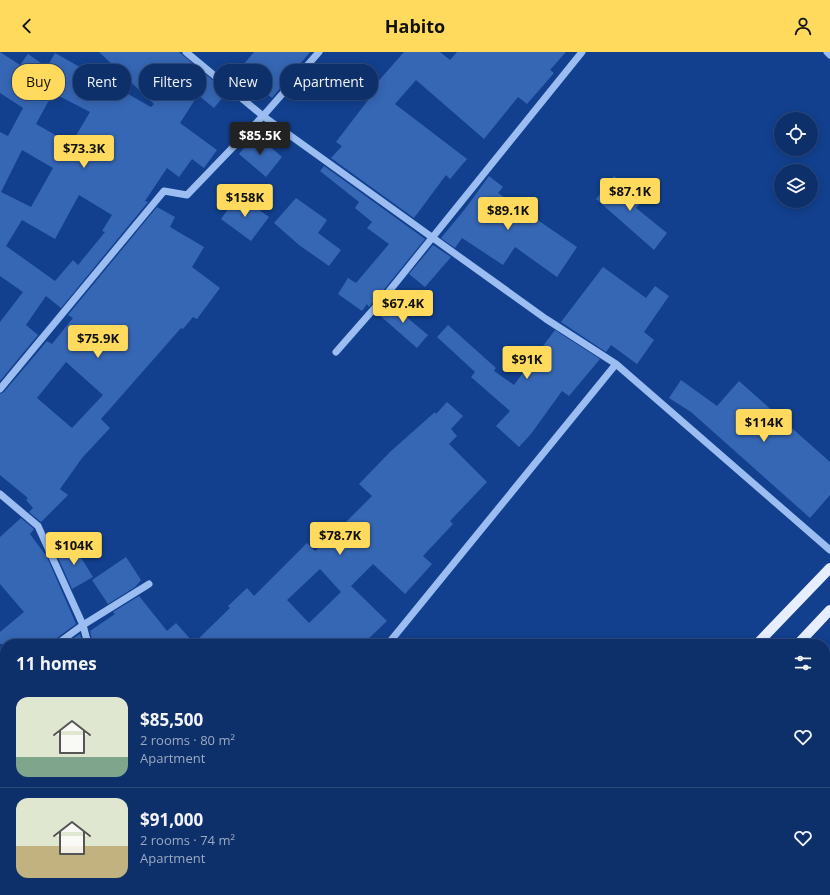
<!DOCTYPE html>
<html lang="en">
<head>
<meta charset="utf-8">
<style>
  :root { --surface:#0e306a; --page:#1c3c72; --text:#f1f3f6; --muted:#9ba9c1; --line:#2e4b7e; --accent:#ffda5c }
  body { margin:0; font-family:"Open Sans",sans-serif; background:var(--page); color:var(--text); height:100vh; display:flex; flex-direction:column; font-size:15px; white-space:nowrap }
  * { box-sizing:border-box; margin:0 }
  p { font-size:13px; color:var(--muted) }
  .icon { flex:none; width:22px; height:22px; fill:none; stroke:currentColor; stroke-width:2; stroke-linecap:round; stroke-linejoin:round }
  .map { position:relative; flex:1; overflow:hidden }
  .side { position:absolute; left:0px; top:587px; width:830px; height:256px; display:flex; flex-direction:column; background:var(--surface); border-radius:16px 16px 0 0; box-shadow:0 2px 10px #0003,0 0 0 1px var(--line) }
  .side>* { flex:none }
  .guide { position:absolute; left:12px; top:12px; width:400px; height:36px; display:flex; gap:8px }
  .controls { position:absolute; left:774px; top:60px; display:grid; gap:8px }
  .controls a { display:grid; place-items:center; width:44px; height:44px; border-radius:50%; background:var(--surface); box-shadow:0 2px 10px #0003,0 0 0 1px var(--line); font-size:20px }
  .price { position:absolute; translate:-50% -34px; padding:0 9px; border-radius:4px; background:var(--accent); color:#111; font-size:13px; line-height:26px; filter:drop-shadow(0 1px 2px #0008) }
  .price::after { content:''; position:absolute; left:50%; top:24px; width:12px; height:9px; margin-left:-6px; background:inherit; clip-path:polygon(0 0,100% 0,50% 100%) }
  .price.current { background:#222; color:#fff }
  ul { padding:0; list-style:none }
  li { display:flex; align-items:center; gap:12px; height:100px; padding:0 16px }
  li+li { border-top:1px solid var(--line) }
  li span { display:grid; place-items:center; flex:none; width:112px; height:80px; border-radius:12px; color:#555 }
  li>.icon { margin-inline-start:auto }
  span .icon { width:48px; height:48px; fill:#fffc; stroke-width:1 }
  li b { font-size:17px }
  h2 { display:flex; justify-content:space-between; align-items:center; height:48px; padding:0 16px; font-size:17px }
  .pill { padding:0 14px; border-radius:16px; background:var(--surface); box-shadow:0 2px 10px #0003,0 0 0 1px var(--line); font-size:14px; line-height:36px }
  .pill.current { background:var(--accent); color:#111 }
  header { display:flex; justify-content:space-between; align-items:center; height:52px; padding:0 16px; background:var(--accent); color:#111; font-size:18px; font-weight:700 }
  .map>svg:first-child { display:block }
</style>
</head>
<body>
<header><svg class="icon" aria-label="back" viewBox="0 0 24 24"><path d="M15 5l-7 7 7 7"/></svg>Habito<svg class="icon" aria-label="person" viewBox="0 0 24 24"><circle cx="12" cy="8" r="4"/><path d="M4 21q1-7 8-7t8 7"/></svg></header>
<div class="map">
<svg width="830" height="843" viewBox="0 0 830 843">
  <rect width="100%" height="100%" fill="#12408e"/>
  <!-- building -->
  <path fill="#3667b5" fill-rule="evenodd" d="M0,0L20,13L28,2L47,15L55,1L151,55L154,52L99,0H179L227,40L214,56L198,43L180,71L217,98L204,116L192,107L179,125L167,116L145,149L148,150L61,256L46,244L26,273L38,283L0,329V270L23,240L0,224V80L8,84L23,56L0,41ZM53,41L90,60L71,92L36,72ZM22,98L53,116L31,155L1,140ZM79,143L112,163L102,179L105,180L78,213L73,208L55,229L6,194L22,168L55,187Z
    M254,0H310L272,46L238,19Z
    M404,0H440L450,8L457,0H566L550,18L554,21L527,52L518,45L484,87L416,28L395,52L467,107L450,127L446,123L414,166L331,106L342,94L336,90L378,35L375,33Z
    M255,82L282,105L266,125L239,102Z
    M324,114L425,187L382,240L369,255L367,252L362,259L338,242L348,226L356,231L389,192L367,176L372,170L355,156L359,150L320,119Z
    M489,124L503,135L498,141L577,195L557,225L515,195L503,213L462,186L455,196L441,186L465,157Z
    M614,124L643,147L636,156L667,181L654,198L596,147Z
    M238,143L269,165L251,189L221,167Z
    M296,146L327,168L318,181L341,198L329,214L299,193L274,171Z
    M157,155L175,165L170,175L204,195L192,215L220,236L197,267L193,265L183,277L181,276L101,367L110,376L82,406L60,437L68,443L41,470L29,460L33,456L26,448L28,446L0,423V342L4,340L47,289L52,292L73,266L68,263ZM66,310L103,343L72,376L37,346Z
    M433,193L451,205L425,235L409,222Z
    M603,215L646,246L655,234L669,244L644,280L654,288L637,312L611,293L606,300L561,270Z
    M387,249L428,283L417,296L377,261Z
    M448,273L496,316L494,319L514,333L555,278L600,307L569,344L562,339L531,382L519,395L496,374L510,359L471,325L475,320L437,285Z
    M681,328L717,354L739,329L830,410V443L810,466L691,360L669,346Z
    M447,350L463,364L451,377L457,384L449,392L487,430L450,469L453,472L423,504L432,512L405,542L373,512L351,534L387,569L363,592H93L90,579L115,562L113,560L139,544L167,579L176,571L194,591L230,556L228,554L247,536L254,544L307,491L315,499L338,478L372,444L359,432L391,399L435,360L436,362ZM320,517L341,540L309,571L287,548Z
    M21,466L34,477L30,482L47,505L76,572L54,588L52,592H0V580L24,560L0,532V485Z
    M72,491L93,525L72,537L56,501Z
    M126,505L141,528L135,535L108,552L92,528Z
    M80,582L83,592H65Z"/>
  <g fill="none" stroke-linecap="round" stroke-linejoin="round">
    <!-- minor -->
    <path stroke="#9bbdf1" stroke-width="7" d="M186,0L263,64L546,267L616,312L830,498
      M827,0L830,3
      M336,300L386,243L582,0
      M0,337L164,139L187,143L263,64L319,0
      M0,442L38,474L83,573L88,592
      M57,592L83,573L149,532
      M388,592L616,312
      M0,642L5,637
      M823,838V843
      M173,843L177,838
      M611,843L616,838
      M688,843V838"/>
    <!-- major -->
    <path stroke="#e6eeff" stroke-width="10" d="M757,592L830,516
      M798,592L830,558
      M515,843L520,838
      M557,843L562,838"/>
  </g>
</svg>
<div class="controls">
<a><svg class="icon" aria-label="locate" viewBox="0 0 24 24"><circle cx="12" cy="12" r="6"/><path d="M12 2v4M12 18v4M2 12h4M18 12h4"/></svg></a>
<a><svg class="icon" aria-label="layers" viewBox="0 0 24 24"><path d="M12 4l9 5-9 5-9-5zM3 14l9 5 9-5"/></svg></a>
</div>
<b class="price current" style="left:260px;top:104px">$85.5K</b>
<b class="price" style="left:84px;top:117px">$73.3K</b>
<b class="price" style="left:630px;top:160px">$87.1K</b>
<b class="price" style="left:245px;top:166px">$158K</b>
<b class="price" style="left:508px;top:179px">$89.1K</b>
<b class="price" style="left:403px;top:272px">$67.4K</b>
<b class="price" style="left:98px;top:307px">$75.9K</b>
<b class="price" style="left:527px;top:328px">$91K</b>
<b class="price" style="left:764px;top:391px">$114K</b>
<b class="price" style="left:340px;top:504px">$78.7K</b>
<b class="price" style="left:74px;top:514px">$104K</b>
<div class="guide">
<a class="pill current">Buy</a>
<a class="pill">Rent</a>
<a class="pill">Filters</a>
<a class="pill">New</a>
<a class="pill">Apartment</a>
</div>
<section class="side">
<h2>11 homes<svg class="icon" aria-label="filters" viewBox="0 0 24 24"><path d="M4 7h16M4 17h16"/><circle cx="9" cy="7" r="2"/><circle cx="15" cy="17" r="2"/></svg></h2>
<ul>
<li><span style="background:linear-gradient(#dfe7d0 75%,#7fa58c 0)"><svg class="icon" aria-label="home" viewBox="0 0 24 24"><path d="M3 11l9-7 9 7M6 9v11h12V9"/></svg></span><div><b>$85,500</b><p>2 rooms · 80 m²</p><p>Apartment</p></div><svg class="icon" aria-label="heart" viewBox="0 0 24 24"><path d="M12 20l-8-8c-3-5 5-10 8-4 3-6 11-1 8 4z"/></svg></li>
<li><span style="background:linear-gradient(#dfe7d0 60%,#c2b280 0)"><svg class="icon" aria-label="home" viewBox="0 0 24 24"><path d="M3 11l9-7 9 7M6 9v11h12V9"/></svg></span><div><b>$91,000</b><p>2 rooms · 74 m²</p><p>Apartment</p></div><svg class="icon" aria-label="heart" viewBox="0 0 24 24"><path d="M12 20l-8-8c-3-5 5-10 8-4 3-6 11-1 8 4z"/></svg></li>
</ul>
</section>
</div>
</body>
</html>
